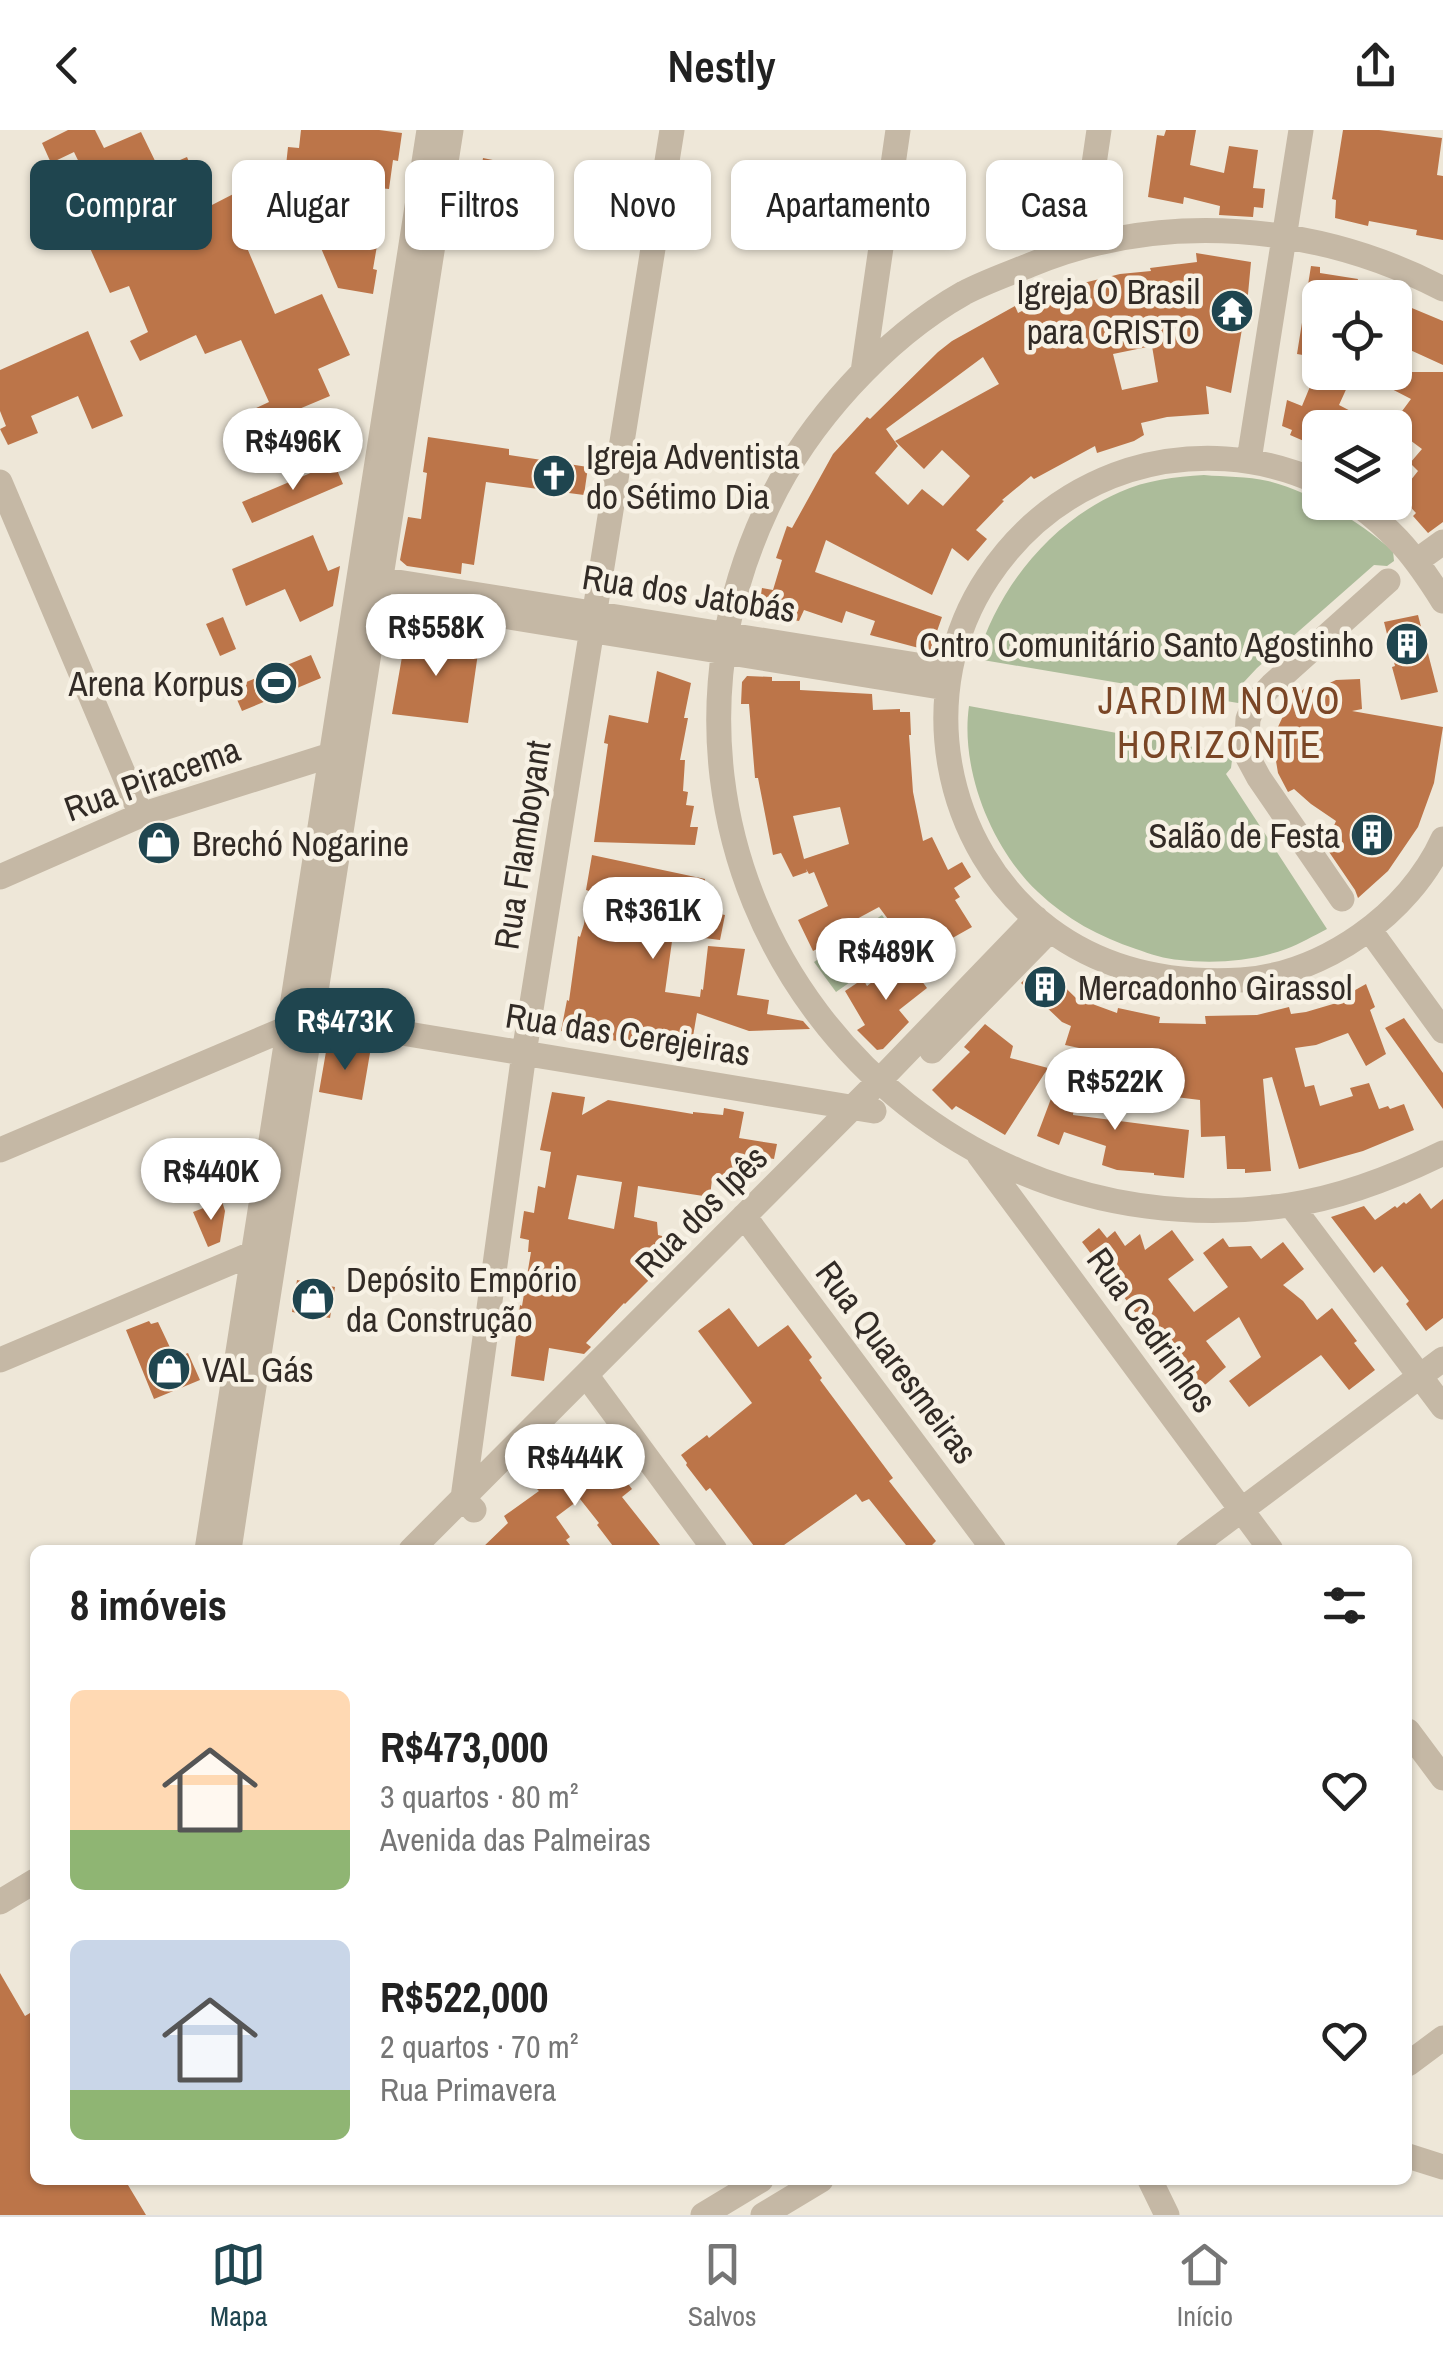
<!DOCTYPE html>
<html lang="pt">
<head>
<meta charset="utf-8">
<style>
  :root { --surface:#fff; --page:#f6f6f6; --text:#222; --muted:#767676; --line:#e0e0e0; --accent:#1f454f }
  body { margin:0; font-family:"Archivo Narrow",sans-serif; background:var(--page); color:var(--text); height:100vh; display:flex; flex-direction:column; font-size:38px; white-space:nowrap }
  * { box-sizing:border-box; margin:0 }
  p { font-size:32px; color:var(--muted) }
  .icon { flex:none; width:55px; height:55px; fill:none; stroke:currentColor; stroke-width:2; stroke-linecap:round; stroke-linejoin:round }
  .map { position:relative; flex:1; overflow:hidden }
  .drawer { position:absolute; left:30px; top:1415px; width:1382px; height:640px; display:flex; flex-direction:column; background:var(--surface); border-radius:15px; box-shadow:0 2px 8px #0004 }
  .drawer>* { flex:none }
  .banner { position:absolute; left:30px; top:30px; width:1385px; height:90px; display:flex; gap:20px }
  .tools { position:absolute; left:1302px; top:150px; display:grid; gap:20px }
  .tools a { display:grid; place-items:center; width:110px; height:110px; border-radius:15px; background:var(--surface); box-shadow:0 2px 8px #0004; font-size:50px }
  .price { position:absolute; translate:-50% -85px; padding:0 22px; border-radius:35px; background:#fff; color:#222; font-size:32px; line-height:65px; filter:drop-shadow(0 2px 5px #0008) }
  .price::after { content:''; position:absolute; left:50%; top:60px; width:30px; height:22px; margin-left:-15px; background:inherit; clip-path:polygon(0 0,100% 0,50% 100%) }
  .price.current { background:var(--accent); color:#fff }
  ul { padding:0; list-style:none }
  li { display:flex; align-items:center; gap:30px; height:250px; padding:0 40px }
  li span { display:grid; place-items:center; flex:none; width:280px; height:200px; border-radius:15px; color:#555 }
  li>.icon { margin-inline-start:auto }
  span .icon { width:120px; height:120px; fill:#fffc; stroke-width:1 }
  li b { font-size:42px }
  h2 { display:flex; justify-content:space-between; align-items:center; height:120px; padding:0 40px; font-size:42px }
  .pill { padding:0 35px; border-radius:15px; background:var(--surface); box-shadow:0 2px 8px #0004; font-size:35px; line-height:90px }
  .pill.current { background:var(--accent); color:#fff }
  header { display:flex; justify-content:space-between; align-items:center; height:130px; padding:0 40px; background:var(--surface); font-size:45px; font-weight:600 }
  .tab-bar { display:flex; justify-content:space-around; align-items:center; height:140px; border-top:2px solid var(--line); background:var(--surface); font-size:28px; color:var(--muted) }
  .tab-bar a { display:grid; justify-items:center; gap:5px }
  .tab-bar .current { color:var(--accent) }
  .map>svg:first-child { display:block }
</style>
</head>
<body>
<header><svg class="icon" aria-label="back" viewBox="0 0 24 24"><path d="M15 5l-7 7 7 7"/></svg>Nestly<svg class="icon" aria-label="share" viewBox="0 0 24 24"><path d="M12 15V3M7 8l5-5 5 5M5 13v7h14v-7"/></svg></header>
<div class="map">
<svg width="1443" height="2085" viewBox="0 0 1443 2085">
  <rect width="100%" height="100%" fill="#eee7d8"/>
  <!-- green -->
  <path fill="#acbc9a" d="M1204,345C1225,347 1247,346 1268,351C1314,363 1358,391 1393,421L1394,431L1387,436L1374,435L1257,538L1243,553L1249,566L1238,573L977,529C998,457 1051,392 1120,362C1146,350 1175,347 1204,345Z
    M969,576L1215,621L1228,626L1232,630L1231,638L1226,644L1327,799C1313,806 1300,814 1286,819C1253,831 1215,834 1180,830C1165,829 1150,824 1136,819C1100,807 1066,789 1038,762C991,718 960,639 969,576Z
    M882,785L903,815L836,862L814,832Z"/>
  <!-- building -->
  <path fill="#bc7549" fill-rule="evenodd" d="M68,0H95L104,18L141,2L159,39L187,27L203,65L205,64L210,76L245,58L242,50L261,42L269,60L250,68L262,98L242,106L275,184L322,164L350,225L318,239L330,266L299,279L308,300L285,309L276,289L260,296L252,280L269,272L241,210L205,224L196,205L140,231L130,211L148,202L129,156L110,163L85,107L110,96L74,22L51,33L42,13Z
    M301,0H379L402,3L398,31L393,30L389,59L358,56L352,102L379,104L373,139L377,140L373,164L338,158L292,50L284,54L288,17L299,18Z
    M1166,0H1196L1190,35L1224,43L1229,16L1258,20L1253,58L1265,59L1263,78L1254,77L1253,87L1219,85L1220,76L1184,67L1183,74L1148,67L1157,5L1164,6Z
    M1343,0H1379L1442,8L1437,45L1443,46V110L1416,105L1417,100L1369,91L1368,96L1335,88L1336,70L1332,69Z
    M483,28L553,42L547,76L477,64Z
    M1196,123L1251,132L1248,164L1231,263L1206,256L1209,284L1167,287L1141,293L1144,305L1134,311L1097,323L1095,316L1034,349L1031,346L1002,370L1004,371L976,400L987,409L968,431L952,418L932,465L826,410L815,442L942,487L930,521L870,505L875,491L846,481L842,493L804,480L799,491L758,484L762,458L773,460L782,430L776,428L787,396L792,398L833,324L867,287L870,289L938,222L952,211L1015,176L1018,183L1071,156L1120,144L1151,141L1150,138L1197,132ZM1152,216L1158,252L1122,260L1113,224ZM983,227L999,254L895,311L924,339L942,320L970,346L943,376L922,359L908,375L875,343L898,316L886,299Z
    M1311,136L1320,137V143L1358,149L1357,153L1388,168H1320V228L1297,224Z
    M1395,171L1443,191V235L1397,214L1406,196L1395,190Z
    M88,201L123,286L92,299L78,266L31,286L38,303L8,315L0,299L6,296L0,281V240Z
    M1316,242H1354L1339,275L1383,298H1320V318L1290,305L1292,300L1282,296L1287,270L1302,276Z
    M1359,242H1443V392L1428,403L1413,386L1416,383L1399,365L1418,341L1410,333L1422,319L1391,296L1411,269Z
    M428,307L509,319V325L588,337L584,365L486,352L474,435L462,433L461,444L407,436L400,430L408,387L421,389L427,343L423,342Z
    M334,333L343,354L252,393L242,372Z
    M313,405L328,441L340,436L333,476L300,492L285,459L246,476L232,439Z
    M1418,485L1438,562L1401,570L1392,537L1395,536L1384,492Z
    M223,487L236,519L220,526L206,494Z
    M406,504L479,516L468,593L392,584Z
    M311,525L321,548L242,581L232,558Z
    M657,541L691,553L684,588H688L680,630H685L683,661L688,662L686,675L694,676L690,697H698L695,715L594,712L608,614L604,613L609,585L648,593Z
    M747,546L772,547V551H800V560L872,564L873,580L900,579V582H910L911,605H909L913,662L923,711L932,707L948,740L962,732L971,747L954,758L960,767L955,770L972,797L917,828L879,777L840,798L844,805L813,821L798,790L828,776L814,742L809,744L806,739L807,742L793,747L781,723L773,725L758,648H755L749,574H741L742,552ZM840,677L849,714L804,729L793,686Z
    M1360,549L1362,579L1352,581L1443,597L1434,653L1418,697L1388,741L1358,768L1355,760L1325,716L1336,691L1311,674L1294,659L1288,662L1278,643L1274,619L1277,599L1285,582L1292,570L1306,557L1310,562L1336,550Z
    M592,725L705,749L701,774L716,775L715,783L725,785L720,810L673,804L665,862L700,867L701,859L703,860L708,816L745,819L737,865L769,870L767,884L803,891L810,899L749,901L697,883L690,924L561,901L567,870L569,871L578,806L580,807L584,794L589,761L586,760Z
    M904,827L927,858L899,880L909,892L883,919L877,920L857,900L865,895L845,861L863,849L867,856Z
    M1038,836L1045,838L1076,868L1117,883L1118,878L1160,887L1159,893L1206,894L1205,886L1257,885L1289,877L1291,884L1306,882L1350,869L1348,864L1366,854L1375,877L1370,880L1386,924L1366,936L1348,903L1316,915L1295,918L1305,957L1314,955L1320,976L1353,966L1350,958L1369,953L1379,979L1388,976L1390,979L1404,974L1414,1000L1363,1021L1299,1039L1272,947L1263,949L1271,1041L1245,1043V1039H1227L1225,1006L1201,1007L1200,970L1151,964L1154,934L1065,915L1071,896L1062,892L1021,853Z
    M1404,888L1443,943V979L1385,898Z
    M985,894L1013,916L1010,928L1048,938L1005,1005L956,976L952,980L932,960L970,922L964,917Z
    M327,916L370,923L362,970L319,962Z
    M1061,942L1117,957L1116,964L1076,962L1073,985L1189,1000L1184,1048L1154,1045V1043L1117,1040L1102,1035L1106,1016L1064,1002L1059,1015L1037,1006Z
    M552,962L585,967L582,985L608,970L693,984V982L723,985L724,978L744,982L739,1008L777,1014L774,1029L747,1024L741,1053L712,1049L710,1067L638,1056L634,1087L657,1092L658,1105L666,1107L676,1116L647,1145L651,1148L625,1174L624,1173L586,1213L591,1217L584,1224L549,1218L544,1251L511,1246L520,1175L522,1176L531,1122H528L529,1110L520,1108L524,1081L534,1083L538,1056L545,1058L551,1022L540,1020ZM577,1045L622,1052L614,1099L568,1089Z
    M1420,1063L1431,1079L1443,1069V1188L1426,1201L1406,1174L1409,1171L1382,1136L1374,1143L1331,1087L1364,1076L1375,1090L1395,1076L1397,1078L1404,1072L1406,1074Z
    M222,1071L225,1081L220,1112L208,1117L193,1082Z
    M1099,1098L1107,1108L1115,1101L1125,1116L1140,1104L1145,1120L1172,1100L1194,1130L1168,1149L1194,1182L1228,1157L1203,1123L1223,1108L1229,1117L1251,1116L1261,1129L1283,1112L1304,1139L1283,1155L1303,1171L1317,1190L1332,1178L1357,1211L1354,1213L1375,1240L1349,1260L1321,1225L1249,1277L1229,1251L1261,1227L1239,1187L1206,1211L1226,1237L1206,1254L1191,1262L1130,1175L1082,1112Z
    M297,1150L335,1157L330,1188L292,1182Z
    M729,1178L758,1217L788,1195L812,1227L809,1230L822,1248L820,1250L893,1348L889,1351L936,1411L927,1420H910L869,1369L862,1372L856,1364L777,1420H757L710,1358L706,1361L686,1335L687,1333L681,1325L707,1305L709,1308L752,1273L698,1201Z
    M149,1191L151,1194L158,1192L175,1228L188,1223L200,1250L154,1269L126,1200Z
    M589,1312L608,1337L612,1333L632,1359L622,1367L664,1420H616L597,1395L599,1393L580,1369L556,1387L570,1407L566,1410L574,1420H480L508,1393L504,1386L539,1361L536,1358L560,1340L557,1337Z
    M0,1843L25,1886L35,1880V2050H125L146,2085H0Z"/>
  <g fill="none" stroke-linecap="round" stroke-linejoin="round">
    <!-- minor -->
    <path stroke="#c5b8a5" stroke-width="25" d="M1082,116L1099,0
      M1443,159C1317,93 1162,80 1030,135C1008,144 985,152 964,163C884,208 806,294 767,378C598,739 897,1132 1289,1075C1343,1067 1394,1047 1443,1023
      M863,242L898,0
      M1249,330L1301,0
      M0,352L141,685
      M1320,353C1260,325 1192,321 1129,340C1070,359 1022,396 988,447C913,559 941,718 1049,799C1105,841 1173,854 1241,850C1324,844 1409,784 1443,709
      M1354,372C1396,402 1416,428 1443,471
      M1418,430L1443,412
      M366,447L948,540
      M460,479L946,558
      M0,747L141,685L331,625
      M1342,769L1259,648L1246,624L1248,589L1254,574L1272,555L1388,451
      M1369,799L1443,901
      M932,921L1050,800
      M0,1020L311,888L874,981
      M979,1025L1271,1420
      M1291,1075L1443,1277
      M744,1086L994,1420
      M0,1230L263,1119
      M586,1245L715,1420
      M474,1380L463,1368L524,923L672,0
      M207,1420L429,0
      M229,1420C300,946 378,473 451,0
      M411,1420L879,951L1036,788
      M1188,1420L1443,1229
      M1408,1601L1443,1648
      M0,1772L35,1751
      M1408,1934L1443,1908
      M1408,2026L1443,2037
      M1150,2050L1167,2085
      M703,2085L761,2050
      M763,2085L821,2050"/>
  </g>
  <!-- icons -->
  <defs>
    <g id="temple-disc" transform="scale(2.25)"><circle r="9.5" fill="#1f454f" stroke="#f7f1e4"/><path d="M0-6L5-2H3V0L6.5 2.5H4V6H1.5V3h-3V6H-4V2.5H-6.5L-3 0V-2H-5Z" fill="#fff"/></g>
    <g id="church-disc" transform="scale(2.25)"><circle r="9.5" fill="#1f454f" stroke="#f7f1e4"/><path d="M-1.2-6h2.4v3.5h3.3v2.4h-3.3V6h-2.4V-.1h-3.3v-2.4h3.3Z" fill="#fff"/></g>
    <g id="building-disc" transform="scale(2.25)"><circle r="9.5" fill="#1f454f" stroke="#f7f1e4"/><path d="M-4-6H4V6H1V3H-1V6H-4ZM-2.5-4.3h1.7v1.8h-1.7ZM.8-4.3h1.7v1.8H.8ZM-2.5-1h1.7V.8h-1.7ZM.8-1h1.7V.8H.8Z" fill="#fff"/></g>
    <g id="stadium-disc" transform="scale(2.25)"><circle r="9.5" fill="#1f454f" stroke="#f7f1e4"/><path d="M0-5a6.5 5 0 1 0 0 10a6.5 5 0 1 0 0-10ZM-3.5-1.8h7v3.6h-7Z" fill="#fff"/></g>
    <g id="shop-disc" transform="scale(2.25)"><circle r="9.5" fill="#1f454f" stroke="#f7f1e4"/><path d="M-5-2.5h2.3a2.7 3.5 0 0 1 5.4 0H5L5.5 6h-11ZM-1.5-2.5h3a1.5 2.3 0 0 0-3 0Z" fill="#fff"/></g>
  </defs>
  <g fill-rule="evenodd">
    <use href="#temple-disc" x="1232" y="181"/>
    <use href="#church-disc" x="554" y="346"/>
    <use href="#building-disc" x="1407" y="514"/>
    <use href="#stadium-disc" x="276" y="553"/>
    <use href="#building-disc" x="1372" y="705"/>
    <use href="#shop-disc" x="159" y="713"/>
    <use href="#building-disc" x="1045" y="857"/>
    <use href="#shop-disc" x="313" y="1169"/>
    <use href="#shop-disc" x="169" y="1239"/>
  </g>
  <g text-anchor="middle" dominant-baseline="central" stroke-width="9" stroke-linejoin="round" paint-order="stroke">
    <!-- poi labels -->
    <g font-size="35" fill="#322b26" stroke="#f7f1e4" text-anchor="start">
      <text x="1200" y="161" text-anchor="end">Igreja O Brasil<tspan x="1200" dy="40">para CRISTO</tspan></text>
      <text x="586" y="326">Igreja Adventista<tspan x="586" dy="40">do Sétimo Dia</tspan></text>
      <text x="1374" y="514" text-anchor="end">Cntro Comunitário Santo Agostinho</text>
      <text x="244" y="553" text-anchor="end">Arena Korpus</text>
      <text x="1340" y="705" text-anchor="end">Salão de Festa</text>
      <text x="192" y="713">Brechó Nogarine</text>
      <text x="1078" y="857">Mercadonho Girassol</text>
      <text x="346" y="1149">Depósito Empório<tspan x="346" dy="40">da Construção</tspan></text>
      <text x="202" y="1239">VAL Gás</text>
    </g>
    <!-- street labels -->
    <g font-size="35" fill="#322b26" stroke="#f7f1e4">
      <text transform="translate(689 463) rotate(9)">Rua dos Jatobás</text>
      <text transform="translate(152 649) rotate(-20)">Rua Piracema</text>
      <text transform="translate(522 715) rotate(-81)">Rua Flamboyant</text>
      <text transform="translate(628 904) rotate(9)">Rua das Cerejeiras</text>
      <text transform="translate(701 1081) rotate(-45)">Rua dos Ipês</text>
      <text transform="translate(1152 1200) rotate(54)">Rua Cedrinhos</text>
      <text transform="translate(897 1232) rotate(53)">Rua Quaresmeiras</text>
    </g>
    <!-- neighbourhood labels -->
    <g font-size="38" letter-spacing="2.5" fill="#7a4626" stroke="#f7f1e4">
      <text x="1220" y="570">JARDIM NOVO<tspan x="1220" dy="44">HORIZONTE</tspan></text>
    </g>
  </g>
</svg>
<div class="tools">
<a><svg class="icon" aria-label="locate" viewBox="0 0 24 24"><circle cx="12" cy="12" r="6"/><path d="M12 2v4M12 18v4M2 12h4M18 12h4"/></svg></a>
<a><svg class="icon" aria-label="layers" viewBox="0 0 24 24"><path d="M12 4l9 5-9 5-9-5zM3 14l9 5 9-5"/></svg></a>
</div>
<b class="price" style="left:293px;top:363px">R$496K</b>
<b class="price" style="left:436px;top:549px">R$558K</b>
<b class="price" style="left:653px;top:832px">R$361K</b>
<b class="price" style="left:886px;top:873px">R$489K</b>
<b class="price current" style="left:345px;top:943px">R$473K</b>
<b class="price" style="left:1115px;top:1003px">R$522K</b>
<b class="price" style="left:211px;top:1093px">R$440K</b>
<b class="price" style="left:575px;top:1379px">R$444K</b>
<div class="banner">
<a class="pill current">Comprar</a>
<a class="pill">Alugar</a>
<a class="pill">Filtros</a>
<a class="pill">Novo</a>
<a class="pill">Apartamento</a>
<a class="pill">Casa</a>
</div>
<section class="drawer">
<h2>8 imóveis<svg class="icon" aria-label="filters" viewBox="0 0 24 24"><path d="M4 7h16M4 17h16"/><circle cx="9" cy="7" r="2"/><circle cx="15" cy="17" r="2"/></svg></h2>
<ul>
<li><span style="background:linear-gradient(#ffd9b3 70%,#8fb573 0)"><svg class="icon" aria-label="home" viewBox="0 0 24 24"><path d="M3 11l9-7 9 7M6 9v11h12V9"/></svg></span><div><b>R$473,000</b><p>3 quartos · 80 m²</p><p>Avenida das Palmeiras</p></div><svg class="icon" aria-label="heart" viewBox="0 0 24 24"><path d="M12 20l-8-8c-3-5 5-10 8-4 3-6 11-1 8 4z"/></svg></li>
<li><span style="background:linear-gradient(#c9d6e8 75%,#8fb573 0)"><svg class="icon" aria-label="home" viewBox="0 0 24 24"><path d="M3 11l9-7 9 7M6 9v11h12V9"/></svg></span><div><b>R$522,000</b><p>2 quartos · 70 m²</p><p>Rua Primavera</p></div><svg class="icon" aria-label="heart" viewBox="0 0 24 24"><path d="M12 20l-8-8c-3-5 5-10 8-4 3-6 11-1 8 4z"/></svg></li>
</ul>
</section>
</div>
<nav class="tab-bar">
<a class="current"><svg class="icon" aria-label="map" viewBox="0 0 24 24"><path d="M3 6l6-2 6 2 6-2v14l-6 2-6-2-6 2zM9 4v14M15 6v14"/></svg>Mapa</a>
<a><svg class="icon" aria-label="saved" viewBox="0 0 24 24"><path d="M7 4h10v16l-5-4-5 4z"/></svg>Salvos</a>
<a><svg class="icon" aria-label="home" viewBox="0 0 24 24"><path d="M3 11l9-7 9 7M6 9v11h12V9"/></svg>Início</a>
</nav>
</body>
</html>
